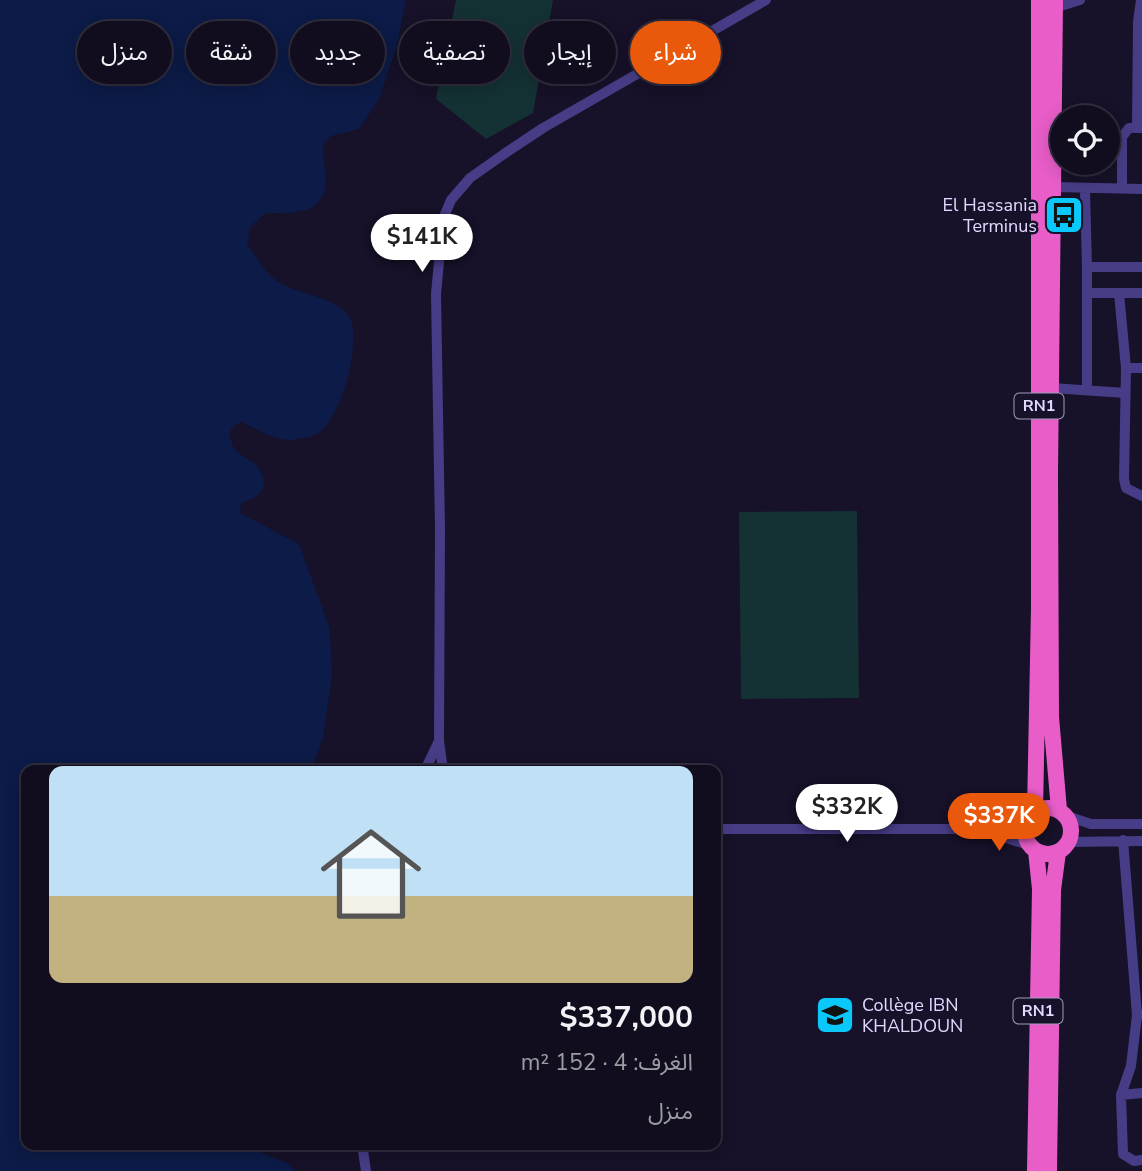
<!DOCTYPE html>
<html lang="ar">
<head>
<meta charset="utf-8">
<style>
  :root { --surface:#110d1f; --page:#1a1628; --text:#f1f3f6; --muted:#9c9ca4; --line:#302d3d; --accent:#ea580c }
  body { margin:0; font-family:"Nunito Sans","Noto Sans Arabic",sans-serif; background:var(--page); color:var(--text); direction:rtl; height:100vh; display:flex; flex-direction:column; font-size:26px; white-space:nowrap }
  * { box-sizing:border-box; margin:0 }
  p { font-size:23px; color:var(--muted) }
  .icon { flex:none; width:38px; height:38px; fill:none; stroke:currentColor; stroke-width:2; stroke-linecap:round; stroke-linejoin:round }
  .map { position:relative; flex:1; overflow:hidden; direction:ltr }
  .panel { position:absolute; left:21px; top:765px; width:700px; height:385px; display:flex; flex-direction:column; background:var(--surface); border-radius:14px; box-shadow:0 4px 18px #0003,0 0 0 2px var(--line); direction:rtl }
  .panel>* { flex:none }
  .banner { position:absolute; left:21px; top:21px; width:700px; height:63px; direction:rtl; display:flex; gap:14px }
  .fabs { position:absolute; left:1050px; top:105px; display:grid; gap:14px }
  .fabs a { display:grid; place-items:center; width:70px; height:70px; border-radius:50%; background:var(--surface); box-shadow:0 4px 18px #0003,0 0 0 2px var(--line); font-size:35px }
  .price { position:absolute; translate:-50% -60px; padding:0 16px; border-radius:24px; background:#fff; color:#222; font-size:23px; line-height:46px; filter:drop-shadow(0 2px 4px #0008) }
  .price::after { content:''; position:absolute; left:50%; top:42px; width:21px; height:16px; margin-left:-10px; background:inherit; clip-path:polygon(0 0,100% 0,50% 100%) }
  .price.on { background:var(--accent); color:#fff }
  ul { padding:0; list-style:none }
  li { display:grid; align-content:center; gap:14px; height:371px; padding:0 28px }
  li+li { border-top:2px solid var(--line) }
  li span { display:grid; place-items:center; height:217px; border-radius:14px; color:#555 }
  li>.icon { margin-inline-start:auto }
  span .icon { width:126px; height:126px; fill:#fffc; stroke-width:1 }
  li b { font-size:30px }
  .pill { padding:0 24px; border-radius:32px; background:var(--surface); box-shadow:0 4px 18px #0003,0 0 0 2px var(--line); font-size:24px; line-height:63px }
  .pill.on { background:var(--accent); color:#fff }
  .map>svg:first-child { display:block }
</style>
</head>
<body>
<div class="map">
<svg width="1142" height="1171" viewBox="0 0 1142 1171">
  <rect width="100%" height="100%" fill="#171129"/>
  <!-- green -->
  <path fill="#143133" d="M456,0H553L533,113L486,139L436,99Z
    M857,511L859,698L741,699L739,512Z"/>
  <!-- water -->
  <path fill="#0c1b47" d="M0,0H406L397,45L379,99L359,129L331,136L323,144C322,157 328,178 325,190C318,216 286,213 266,213L251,226L247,243C255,255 265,273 277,281C295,294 343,298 351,320C360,346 342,419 317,434C312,437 298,439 291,440C275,441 256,429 242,422L234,425L229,434C231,439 232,446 235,449C241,457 252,459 258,467C272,487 260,498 241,503L240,513L299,544L330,629L332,676L323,738L311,770H26V1144L242,1145L287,1163L296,1171H0Z"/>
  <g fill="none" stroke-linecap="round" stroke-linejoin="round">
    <!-- minor -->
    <path stroke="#473d87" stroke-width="10" d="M1054,8L1080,0
      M1137,127L1138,22L1141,0
      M1054,187L1142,189
      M1122,189V137L1129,128H1141
      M1085,190L1087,267V390
      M1087,267H1142
      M1087,293H1119
      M1126,368L1119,293H1142
      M1142,368H1126L1124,479L1126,488L1142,496
      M1052,388L1125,393
      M425,770L439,741
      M443,770L439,741L440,529L436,294L443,219L451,200L470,178L504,154L543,128L766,0
      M1067,816L1091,824H1142
      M716,829H979L1002,826L1028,818
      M983,831L1029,845
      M1123,840L1137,1015H1142
      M1069,842L1142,841
      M1137,1015L1131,1066L1121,1095L1123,1154L1134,1161L1142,1160
      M1121,1095L1142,1093
      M362,1144L366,1171"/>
    <!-- trunk -->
    <path stroke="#e85dc8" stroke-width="16" d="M1055,0L1050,473L1051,717L1059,810
      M1025 831a23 23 0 1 1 46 0a23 23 0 1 1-46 0Z
      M1035,811L1039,608V0
      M1035,1171L1040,889L1036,851
      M1049,1171L1053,890L1058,852"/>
  </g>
  <!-- icons -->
  <defs>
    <g id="bus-square" transform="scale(2.0125)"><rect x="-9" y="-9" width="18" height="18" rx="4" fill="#0ac9fa" stroke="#171129"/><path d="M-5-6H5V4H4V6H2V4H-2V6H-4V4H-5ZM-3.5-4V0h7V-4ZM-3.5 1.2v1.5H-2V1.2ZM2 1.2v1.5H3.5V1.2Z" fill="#111"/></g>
    <g id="school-square" transform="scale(2.0125)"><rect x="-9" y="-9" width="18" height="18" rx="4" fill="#0ac9fa" stroke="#171129"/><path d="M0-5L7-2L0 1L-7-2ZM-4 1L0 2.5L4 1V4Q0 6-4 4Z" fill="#111"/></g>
  </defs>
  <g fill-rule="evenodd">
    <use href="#bus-square" x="1064" y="215"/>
    <use href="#school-square" x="835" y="1015"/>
  </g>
  <g text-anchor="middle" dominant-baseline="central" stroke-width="5" stroke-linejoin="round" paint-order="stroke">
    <!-- shield labels -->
    <g fill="#171129" stroke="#a49dbe" stroke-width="2">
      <rect x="1014.5" y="393.5" width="49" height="25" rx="5"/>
      <rect x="1013.5" y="998.5" width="49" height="25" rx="5"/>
    </g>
    <g font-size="16" font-weight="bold" fill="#e1d9fe">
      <text x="1039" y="406">RN1</text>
      <text x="1038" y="1011">RN1</text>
    </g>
    <!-- poi labels -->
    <g font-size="18" fill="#e1d9fe" stroke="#171129" text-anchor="end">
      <text x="1037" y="205">El Hassania<tspan x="1037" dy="21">Terminus</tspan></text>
      <text x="862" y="1005" text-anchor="start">Collège IBN<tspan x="862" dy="21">KHALDOUN</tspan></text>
    </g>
  </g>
</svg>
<div class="fabs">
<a><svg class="icon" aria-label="locate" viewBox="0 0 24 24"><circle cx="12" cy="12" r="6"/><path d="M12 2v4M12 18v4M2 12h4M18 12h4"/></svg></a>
</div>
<b class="price" style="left:422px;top:274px">$141K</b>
<b class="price" style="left:847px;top:844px">$332K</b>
<b class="price on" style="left:999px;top:853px">$337K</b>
<div class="banner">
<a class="pill on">شراء</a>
<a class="pill">إيجار</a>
<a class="pill">تصفية</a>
<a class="pill">جديد</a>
<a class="pill">شقة</a>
<a class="pill">منزل</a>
</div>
<section class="panel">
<ul>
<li><span style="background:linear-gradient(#bfe0f5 60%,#c2b280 0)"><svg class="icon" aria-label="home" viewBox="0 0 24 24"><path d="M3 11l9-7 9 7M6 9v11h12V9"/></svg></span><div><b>$337,000</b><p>الغرف: 4 · 152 m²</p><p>منزل</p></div></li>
</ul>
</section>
</div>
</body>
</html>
